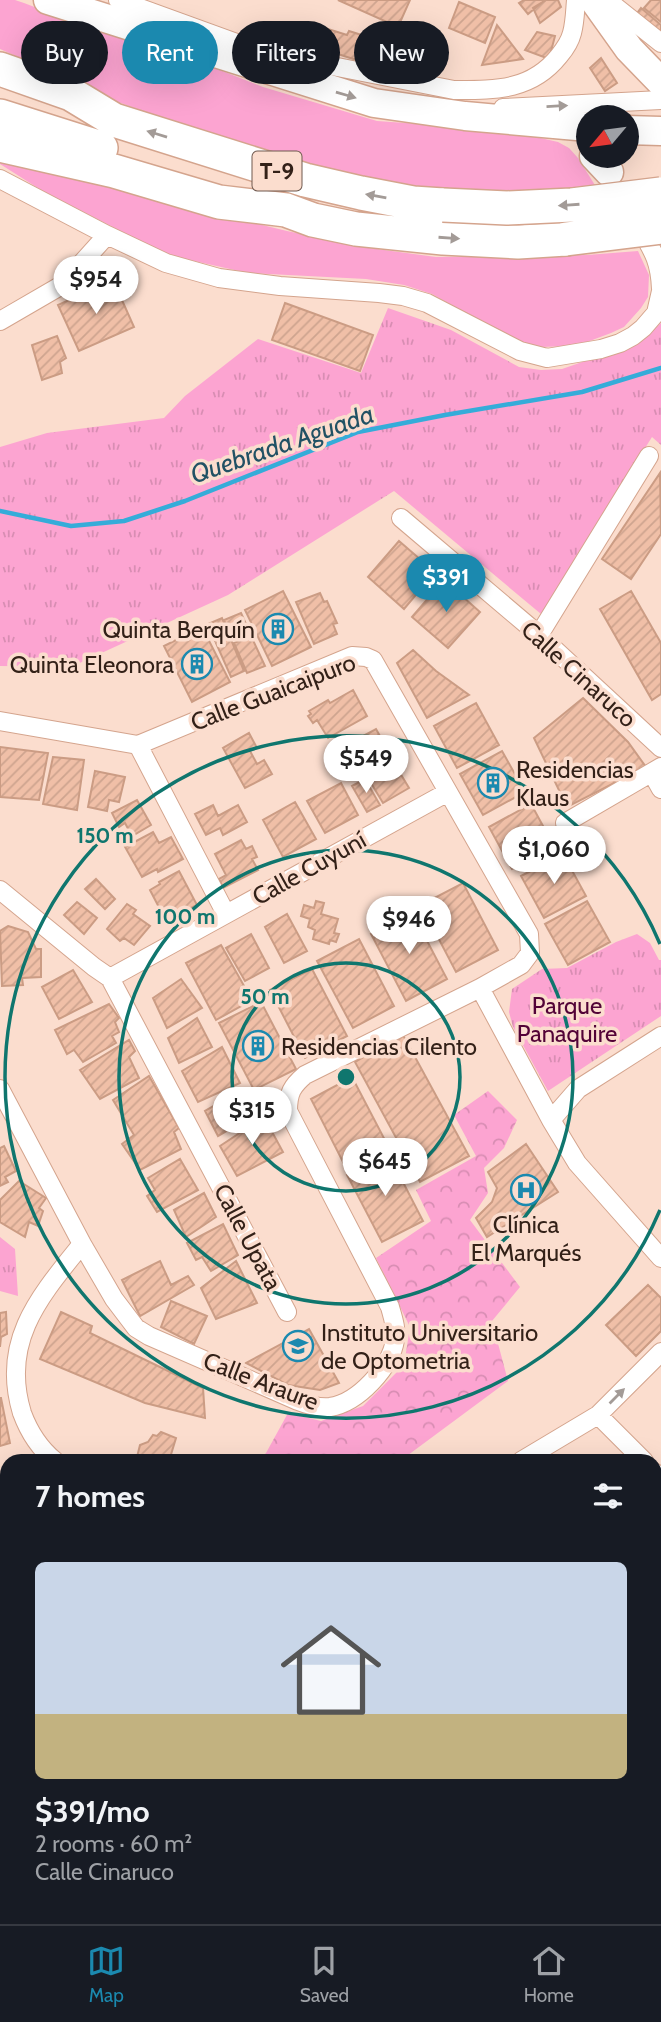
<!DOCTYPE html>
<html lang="en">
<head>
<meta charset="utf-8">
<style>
  :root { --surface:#171b24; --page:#20242c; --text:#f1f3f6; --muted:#9ea1a6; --line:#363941; --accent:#1b89af }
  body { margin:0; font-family:Cabin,sans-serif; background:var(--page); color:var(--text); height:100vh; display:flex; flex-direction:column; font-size:26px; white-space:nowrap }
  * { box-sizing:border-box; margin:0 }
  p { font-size:23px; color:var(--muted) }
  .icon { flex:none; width:38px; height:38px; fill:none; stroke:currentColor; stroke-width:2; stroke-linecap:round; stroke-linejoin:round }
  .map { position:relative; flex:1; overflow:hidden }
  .details { position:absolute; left:0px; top:1454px; width:662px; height:471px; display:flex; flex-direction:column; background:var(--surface); border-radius:21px 21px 0 0; box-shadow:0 7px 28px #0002 }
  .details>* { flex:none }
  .banner { position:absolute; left:21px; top:21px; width:620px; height:63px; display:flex; gap:14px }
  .needle { width:46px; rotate:241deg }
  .buttons { position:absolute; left:576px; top:105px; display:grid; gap:14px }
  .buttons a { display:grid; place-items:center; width:63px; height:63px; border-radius:50%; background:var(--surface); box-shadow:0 7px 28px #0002; font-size:35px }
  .price { position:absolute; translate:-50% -60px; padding:0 16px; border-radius:24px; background:#fff; color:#222; font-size:23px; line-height:46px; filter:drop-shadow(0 2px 4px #0008) }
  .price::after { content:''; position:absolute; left:50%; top:42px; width:21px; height:16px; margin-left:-10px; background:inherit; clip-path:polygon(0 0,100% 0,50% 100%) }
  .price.on { background:var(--accent); color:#fff }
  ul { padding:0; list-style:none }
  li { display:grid; align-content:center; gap:14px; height:371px; padding:0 35px }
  li span { display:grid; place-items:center; height:217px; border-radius:10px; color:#555 }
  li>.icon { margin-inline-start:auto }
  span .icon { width:126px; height:126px; fill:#fffc; stroke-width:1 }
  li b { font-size:30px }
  h2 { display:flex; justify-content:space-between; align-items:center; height:84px; padding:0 35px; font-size:30px }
  .tag { padding:0 24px; border-radius:32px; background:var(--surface); box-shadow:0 7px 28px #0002; font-size:24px; line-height:63px }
  .tag.on { background:var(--accent); color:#fff }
  .dock { display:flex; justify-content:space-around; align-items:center; height:98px; border-top:2px solid var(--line); background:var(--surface); font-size:19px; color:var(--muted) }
  .dock a { display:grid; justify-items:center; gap:4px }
  .dock .on { color:var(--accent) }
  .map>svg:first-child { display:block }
</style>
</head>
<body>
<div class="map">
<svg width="661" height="1924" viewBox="0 0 661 1924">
  <defs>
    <pattern id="forest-crowns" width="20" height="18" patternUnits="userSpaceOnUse" patternTransform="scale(1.75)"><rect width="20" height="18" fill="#fca4d1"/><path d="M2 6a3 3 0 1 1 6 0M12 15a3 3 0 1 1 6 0" fill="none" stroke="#d88db3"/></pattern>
    <pattern id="park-tufts" width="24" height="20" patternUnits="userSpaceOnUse" patternTransform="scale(1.75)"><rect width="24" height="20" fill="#fca4d1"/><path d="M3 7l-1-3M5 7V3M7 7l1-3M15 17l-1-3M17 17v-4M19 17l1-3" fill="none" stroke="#d88db3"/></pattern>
    <pattern id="building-hatch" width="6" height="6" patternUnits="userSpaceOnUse" patternTransform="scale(1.75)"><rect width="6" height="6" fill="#f0bfa7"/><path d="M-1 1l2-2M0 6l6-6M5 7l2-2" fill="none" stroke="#cea48f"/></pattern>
  </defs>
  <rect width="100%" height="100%" fill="#fbddce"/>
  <!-- green -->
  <path fill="#fca4d1" d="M0,0H15L24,3L79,24L202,63L263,87L377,121L506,130L558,142L569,148L578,158L598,190L499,197L359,180L205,133L115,101L96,91L0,49Z
    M0,155L201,210L287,231L362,247L436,257L587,255L638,251L649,275L648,297L641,308L624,327L611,333L587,342L572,346L540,347L523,342L482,322L432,294L404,285L366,279L248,273L167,255L41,190L0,164Z"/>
  <!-- forest -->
  <path fill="url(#forest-crowns)" d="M488,1091L517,1120L504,1148L484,1168L488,1193L470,1220L520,1287L492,1321L508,1381L400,1461H258L266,1453L288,1413L321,1421L363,1406L404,1365L410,1327L376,1258L431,1221L416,1190L476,1156L454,1115Z"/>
  <!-- park -->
  <path fill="url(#park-tufts)" d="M388,308L451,330L519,367L541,370L562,369L588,360L614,355L640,342L661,323V445L652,437L541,614L394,491L228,595L71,667L0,666V447L47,433L164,418L185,396L258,339L361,373Z
    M637,934L650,943L659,960H661V1016L548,1091L513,1027L509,1012L512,989L542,969L567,968L616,942Z
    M0,1237L15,1249L18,1296L0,1291Z"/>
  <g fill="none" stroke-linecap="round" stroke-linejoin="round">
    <!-- stream -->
    <path stroke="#35acd9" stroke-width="4.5" d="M0,511L71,526L124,521L185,501L358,432L445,415L582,392L661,368"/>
  </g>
  <!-- building -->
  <path fill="url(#building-hatch)" stroke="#cb9c84" stroke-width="2" d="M338,0H410L398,27Z
    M545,0L528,14L519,3L524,0Z
    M546,0H558L561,7L540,23L533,8Z
    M651,0H661V22L644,8Z
    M459,2L495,17L485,43L449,28Z
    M641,8L661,25V31L657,37L635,16Z
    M290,23L313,30L314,27L322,30V27L347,35L349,31L393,45L387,61L378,58L375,66L285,37Z
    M497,25L523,59L482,65Z
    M537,32L555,36L549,59L525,50Z
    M601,58L617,83L605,91L590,68Z
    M113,280L134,327L79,351L58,305Z
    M285,303L373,335L360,371L272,340Z
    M57,336L66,358L60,362L62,373L42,380L32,345Z
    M660,473L661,534L631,579L602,559Z
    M399,541L435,572L404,609L368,577Z
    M444,580L480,612L448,648L412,617Z
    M283,591L311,647L272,666L245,610Z
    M631,591L661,643V694L652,700L600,609Z
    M320,593L324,602L327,601L337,623L333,624L337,634L314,644L296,602Z
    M241,613L250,633L233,640L231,634L226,636L223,631L228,630L224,620Z
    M222,618L226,628L221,631L223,638L215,641L208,624Z
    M202,627L230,682L192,702L164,646Z
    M251,636L265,666L247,673L234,643Z
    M230,637L244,671L231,677L216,643Z
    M413,650L436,671L469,695L427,718L397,663Z
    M353,690L367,716L328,738L317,720L313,723L308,716L311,714L309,711L328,700L330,703Z
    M583,698L628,742L646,767L567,807L534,738Z
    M476,703L499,745L457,768L434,726Z
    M376,729L390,754L378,761L377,758L356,770L347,754L354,750L350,743Z
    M249,733L257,748L250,751L257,764L264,760L272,774L245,788L223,748Z
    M0,747L48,753L39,800L0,797Z
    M502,751L525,792L483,815L460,774Z
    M53,757L84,760L77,810L43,804Z
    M394,763L409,788L383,803L368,778Z
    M95,771L125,777L119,802L109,800L107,811L88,807Z
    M365,779L380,805L367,812L352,786Z
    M341,783L358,815L325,833L307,801Z
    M137,800L151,825L132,836L125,823L119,827L112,813Z
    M295,802L316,839L283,857L263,820Z
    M531,804L554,846L512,869L489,827Z
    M213,805L218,816L238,805L247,822L223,835L220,828L206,835L195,814Z
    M153,832L159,843L171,837L183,859L158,872L157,869L142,877L125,847Z
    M241,840L246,849L252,846L257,857L252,859L258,870L223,888L219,879L226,875L215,854Z
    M563,854L586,896L544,918L521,876Z
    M179,871L197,905L177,915L176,913L165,919L150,890L160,884L159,882Z
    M96,879L115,899L105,909L85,889Z
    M463,883L498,950L456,972L421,905Z
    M316,901L324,903L321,914L338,919L334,933L339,934L336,942L330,940L329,944L313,939L315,930L308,927L310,919L301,916L304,905L314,908Z
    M587,901L610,942L568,965L545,924Z
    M77,902L97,918L84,934L64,915Z
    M127,904L136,910L133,914L150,926L134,945L124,938L120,941L107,929Z
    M412,912L447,979L406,1001L371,934Z
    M287,914L307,951L284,963L265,927Z
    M8,926L28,932L36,949H41V977L22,978L23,985L2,986L0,931Z
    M251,934L269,968L245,981L226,948Z
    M359,939L394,1006L353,1028L317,961Z
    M221,945L252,1000L216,1020L186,963Z
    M312,969L347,1036L305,1058L270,990Z
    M73,970L92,1002L59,1019L42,987Z
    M181,979L202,1008L167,1028L153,998Z
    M261,1002L296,1069L254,1090L219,1023Z
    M109,1004L119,1018L115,1022L119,1032L112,1036L116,1043L83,1062L74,1050L67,1054L55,1030Z
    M197,1018L212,1047L179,1063L168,1038Z
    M403,1035L469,1156L420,1182L355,1062Z
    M129,1040L135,1051L129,1057L139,1078L100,1099L80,1070Z
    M222,1047L240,1083L198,1102L182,1071Z
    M149,1076L179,1128L174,1132L181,1149L140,1170L122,1144L134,1135L113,1100Z
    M352,1077L387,1144L345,1166L311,1099Z
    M243,1089L257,1113L218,1136L205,1111Z
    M264,1117L283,1152L237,1176L220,1146Z
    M526,1144L558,1192L487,1237L476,1218L492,1202L497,1188L488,1172Z
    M4,1146L16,1171L5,1177L8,1182L0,1186V1148Z
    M388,1153L423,1221L382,1242L347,1175Z
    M180,1159L198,1190L157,1212L147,1196L155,1190L148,1178Z
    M19,1181L46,1198L39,1208L43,1211L38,1226L29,1222L25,1237L0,1222V1200Z
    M204,1193L216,1217L186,1237L174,1210Z
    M223,1224L238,1255L211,1271L202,1257L196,1260L187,1243Z
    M160,1261L171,1285L188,1276L194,1285L140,1316L122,1280Z
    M236,1261L257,1303L216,1319L201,1288Z
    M648,1285L661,1298V1331L636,1356L606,1325Z
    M171,1301L207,1316L194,1344L161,1327Z
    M6,1312L7,1334L1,1337L0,1347V1313Z
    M61,1312L92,1326L90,1333L203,1388L205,1418L145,1403L40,1359Z
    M309,1329L339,1383L320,1390L288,1385L246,1363Z
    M0,1398H1L10,1443L0,1446Z
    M161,1432L176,1438L169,1461H136L140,1445L148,1442L153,1435L157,1436Z
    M0,1587L5,1595L7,1594V1630L0,1615Z
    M661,1742V1800L654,1804V1745Z
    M486,1918H511L514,1924H480Z
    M543,1918H600L596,1924H550Z"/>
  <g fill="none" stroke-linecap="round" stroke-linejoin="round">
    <!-- street casing -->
    <g stroke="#d4a48d" stroke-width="20">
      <path id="street" d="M118,0L261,52L454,90C495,90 531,91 559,56C564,50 570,41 572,33C575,22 575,11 576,0
        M607,0L661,43
        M503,108L661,100
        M0,179L107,235L166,263L219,278L280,286L379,293L403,296L427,303L520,351L547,358L601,349L620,343L633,336L643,328L656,313L661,291
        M639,227C653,251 660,261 661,289
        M0,321L62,285L107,235
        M401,518L539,635L661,748
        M539,635L649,456
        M0,721L138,745L352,656L366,657L373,660L529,934L530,953L521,965L480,988L551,1120L577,1163L661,1258
        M138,745L226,914
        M652,773L661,789
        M565,823L661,767
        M0,890L94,967L110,978L287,1312
        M110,978L448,792
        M0,1089L82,1244L114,1299L136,1328L149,1336L298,1401C308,1405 319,1408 330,1407C358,1403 391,1367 395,1340C397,1329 393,1318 390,1307L288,1111C288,1093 292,1086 305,1075L480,988
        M551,1120L578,1089L661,1036
        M598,1415L644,1461
        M55,1461C39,1448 29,1432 22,1413C0,1341 40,1296 82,1244
        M521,1461L598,1415L661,1352
        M654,1472L661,1479
        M0,1654L7,1667
        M654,1702L661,1710
        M654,1728L661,1723
        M139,1918L141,1924
        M402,1918L404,1924
        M520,1918L523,1924
        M442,1924L448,1918"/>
    </g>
    <!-- primary casing -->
    <g stroke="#d4a48d" stroke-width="31">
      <path id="primary" d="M48,0L374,103L465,116L588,127
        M594,0L629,49L661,82
        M626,130L661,131
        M594,156L609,172"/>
    </g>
    <!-- highway casing -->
    <g stroke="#d4a48d" stroke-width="36">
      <path id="highway" d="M0,69L71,94L114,120L305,180L361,193L413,203L443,205
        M0,116L101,148
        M0,145L114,171L219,202L286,210L313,220L356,229L443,238L518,242L566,239"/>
    </g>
    <!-- street -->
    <use href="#street" stroke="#fff" stroke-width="18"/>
    <!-- primary -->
    <use href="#primary" stroke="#fff" stroke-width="28"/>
    <!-- highway -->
    <use href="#highway" stroke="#fff" stroke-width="33"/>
    <!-- highway-bridge casing -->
    <g stroke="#d4a48d" stroke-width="36" stroke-linecap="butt">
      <path id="highway-bridge" d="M443,205L507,208L572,205L661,194
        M566,239L661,227"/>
    </g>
    <!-- highway-bridge -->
    <use href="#highway-bridge" stroke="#fff" stroke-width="33"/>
  </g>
  <!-- one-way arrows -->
  <defs><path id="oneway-solid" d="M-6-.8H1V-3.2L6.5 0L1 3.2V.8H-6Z" transform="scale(1.75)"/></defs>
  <g fill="#a39b97">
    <use href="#oneway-solid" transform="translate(346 95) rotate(16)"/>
    <use href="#oneway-solid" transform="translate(557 106) rotate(-3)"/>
    <use href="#oneway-solid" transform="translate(157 134) rotate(-163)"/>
    <use href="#oneway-solid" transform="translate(376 196) rotate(-170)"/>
    <use href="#oneway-solid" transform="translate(569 205) rotate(176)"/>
    <use href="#oneway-solid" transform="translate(449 238) rotate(4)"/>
    <use href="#oneway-solid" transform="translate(617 1396) rotate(-45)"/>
  </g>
  <!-- distance rings -->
  <g fill="none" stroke="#0f766e" stroke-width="3.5">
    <circle cx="346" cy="1077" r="114"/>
    <circle cx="346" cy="1077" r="227"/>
    <path d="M660 1210A341 341 0 1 1 660 944"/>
  </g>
  <!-- icons -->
  <defs>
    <g id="building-ring" transform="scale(1.575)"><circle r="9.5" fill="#fbddce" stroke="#1b89af" stroke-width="1.5"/><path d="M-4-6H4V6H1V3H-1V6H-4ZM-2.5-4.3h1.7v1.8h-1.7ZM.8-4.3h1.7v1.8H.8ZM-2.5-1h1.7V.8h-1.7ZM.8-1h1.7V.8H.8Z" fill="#1b89af"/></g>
    <g id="hospital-ring" transform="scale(1.575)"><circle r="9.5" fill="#fbddce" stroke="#1b89af" stroke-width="1.5"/><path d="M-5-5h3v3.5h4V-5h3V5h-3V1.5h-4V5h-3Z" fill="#1b89af"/></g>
    <g id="university-ring" transform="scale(1.575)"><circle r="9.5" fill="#fbddce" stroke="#1b89af" stroke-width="1.5"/><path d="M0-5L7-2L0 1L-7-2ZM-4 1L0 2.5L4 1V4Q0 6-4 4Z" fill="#1b89af"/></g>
  </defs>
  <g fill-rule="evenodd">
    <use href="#building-ring" x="278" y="629"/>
    <use href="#building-ring" x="197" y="664"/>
    <use href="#building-ring" x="493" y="783"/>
    <use href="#building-ring" x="258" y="1046"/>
    <use href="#hospital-ring" x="526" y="1190"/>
    <use href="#university-ring" x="298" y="1346"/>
  </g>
  <g text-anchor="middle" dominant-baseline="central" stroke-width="7" stroke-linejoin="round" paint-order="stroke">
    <!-- shield labels -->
    <rect fill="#fbddce" stroke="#6f594f" stroke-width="2" x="252.5" y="151.5" width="49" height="39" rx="5"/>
    <g font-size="23" font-weight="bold" fill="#332118">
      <text x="277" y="171">T-9</text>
    </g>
    <!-- poi labels -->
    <g font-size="24" fill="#332118" stroke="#fbddce" text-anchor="start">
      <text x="255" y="629" text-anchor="end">Quinta Berquín</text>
      <text x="174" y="664" text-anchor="end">Quinta Eleonora</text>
      <text x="516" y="769">Residencias<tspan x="516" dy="28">Klaus</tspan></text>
      <text x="281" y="1046">Residencias Cilento</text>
      <text x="526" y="1224" text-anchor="middle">Clínica<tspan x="526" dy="28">El Marqués</tspan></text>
      <text x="321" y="1332">Instituto Universitario<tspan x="321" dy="28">de Optometria</tspan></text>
    </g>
    <!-- street labels -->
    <g font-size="24" fill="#332118" stroke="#fbddce">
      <text transform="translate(579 674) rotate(42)">Calle Cinaruco</text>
      <text transform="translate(273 692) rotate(-21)">Calle Guaicaipuro</text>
      <text transform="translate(309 868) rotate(-29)">Calle Cuyuní</text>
      <text transform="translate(248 1237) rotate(62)">Calle Upata</text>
      <text transform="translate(261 1381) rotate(21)">Calle Araure</text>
    </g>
    <!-- park labels -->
    <g font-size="24" fill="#530337" stroke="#fbddce">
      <text x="567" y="1005">Parque<tspan x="567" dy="28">Panaquire</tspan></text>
    </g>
    <!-- water labels -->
    <g font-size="26" font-style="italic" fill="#215164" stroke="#fbddce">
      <text transform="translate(282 444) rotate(-19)">Quebrada Aguada</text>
    </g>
  </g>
  <circle cx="346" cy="1077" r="10" fill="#0f766e" stroke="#fbddce" stroke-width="3.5"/>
  <g font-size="21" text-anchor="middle" font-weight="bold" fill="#0f766e" stroke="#fbddce" stroke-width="7" stroke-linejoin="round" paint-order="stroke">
    <text x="105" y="843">150 m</text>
    <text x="185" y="924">100 m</text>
    <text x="265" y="1004">50 m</text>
  </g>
</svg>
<div class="buttons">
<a><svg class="needle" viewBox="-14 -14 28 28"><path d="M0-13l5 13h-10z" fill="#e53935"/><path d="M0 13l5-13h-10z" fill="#9ea1a6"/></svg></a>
</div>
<b class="price" style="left:96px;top:316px">$954</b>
<b class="price on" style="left:446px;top:614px">$391</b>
<b class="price" style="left:366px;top:795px">$549</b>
<b class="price" style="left:554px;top:886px">$1,060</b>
<b class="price" style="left:409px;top:956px">$946</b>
<b class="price" style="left:252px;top:1147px">$315</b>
<b class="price" style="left:385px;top:1198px">$645</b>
<div class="banner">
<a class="tag">Buy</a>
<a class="tag on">Rent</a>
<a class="tag">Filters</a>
<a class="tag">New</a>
</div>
<section class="details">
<h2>7 homes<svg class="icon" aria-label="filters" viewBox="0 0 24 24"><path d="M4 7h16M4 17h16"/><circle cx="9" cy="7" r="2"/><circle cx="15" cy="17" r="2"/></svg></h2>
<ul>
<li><span style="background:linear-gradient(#c9d6e8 70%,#c2b280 0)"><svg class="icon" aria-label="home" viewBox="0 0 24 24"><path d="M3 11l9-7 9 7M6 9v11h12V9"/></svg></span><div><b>$391/mo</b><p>2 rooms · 60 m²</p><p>Calle Cinaruco</p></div></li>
</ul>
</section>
</div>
<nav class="dock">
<a class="on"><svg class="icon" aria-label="map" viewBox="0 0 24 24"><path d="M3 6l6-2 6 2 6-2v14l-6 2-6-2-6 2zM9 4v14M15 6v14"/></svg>Map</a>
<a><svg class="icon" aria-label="saved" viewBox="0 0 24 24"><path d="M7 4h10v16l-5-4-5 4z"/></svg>Saved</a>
<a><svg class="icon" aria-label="home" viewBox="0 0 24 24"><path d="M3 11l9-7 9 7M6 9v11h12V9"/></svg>Home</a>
</nav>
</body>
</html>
